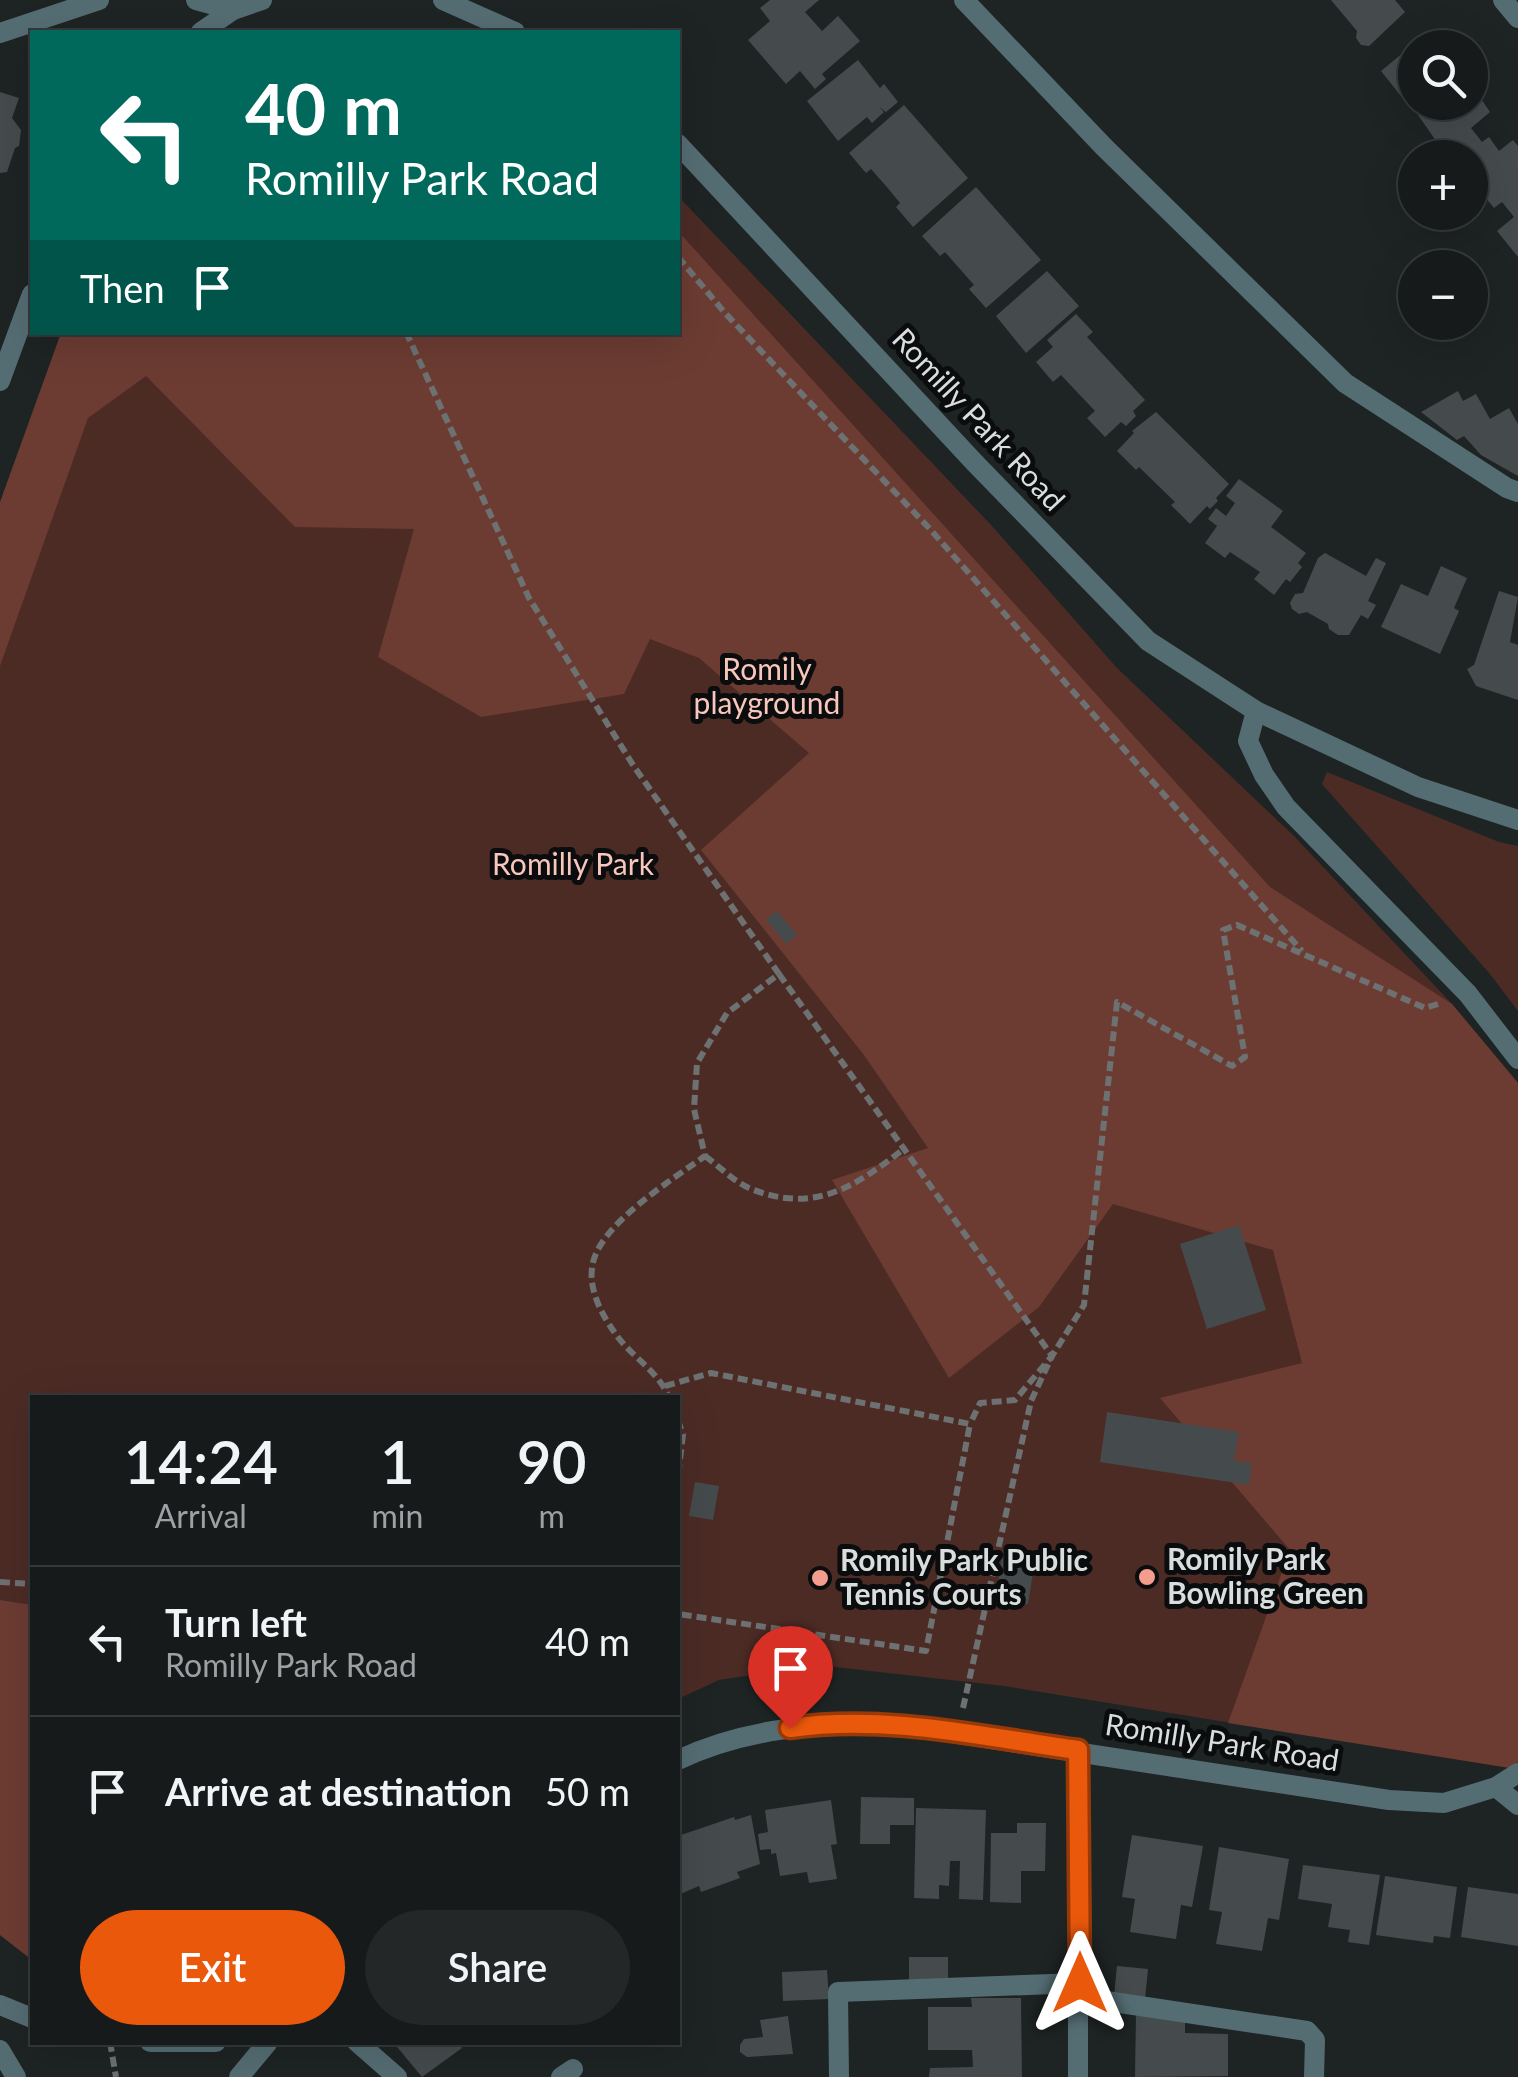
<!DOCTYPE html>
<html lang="en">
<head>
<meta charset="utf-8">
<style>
  body { margin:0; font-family:Lato,sans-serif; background:#232728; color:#f1f3f6; height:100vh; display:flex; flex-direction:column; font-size:38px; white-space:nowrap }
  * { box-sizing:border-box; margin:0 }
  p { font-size:32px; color:#9ea1a3 }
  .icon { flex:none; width:55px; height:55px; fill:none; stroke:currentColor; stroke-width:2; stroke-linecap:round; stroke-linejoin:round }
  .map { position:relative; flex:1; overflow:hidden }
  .panel { position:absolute; left:30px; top:1395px; width:650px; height:650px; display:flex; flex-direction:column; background:#161a1b; border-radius:0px; box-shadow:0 10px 40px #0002,0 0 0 2px #35383a }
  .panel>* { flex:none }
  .banner { position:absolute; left:30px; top:30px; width:650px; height:305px; border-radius:0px; box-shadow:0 10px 40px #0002,0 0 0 2px #35383a; background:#00695c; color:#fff; overflow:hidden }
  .controls { position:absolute; left:1398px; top:30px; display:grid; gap:20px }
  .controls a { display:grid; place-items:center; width:90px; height:90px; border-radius:50%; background:#161a1b; box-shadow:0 10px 40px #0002,0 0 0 2px #35383a; font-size:50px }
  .pin { position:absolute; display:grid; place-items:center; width:85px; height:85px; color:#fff; margin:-102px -42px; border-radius:50% 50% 50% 0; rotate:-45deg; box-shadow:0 0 10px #0007 }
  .pin .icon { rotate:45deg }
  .me { position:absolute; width:110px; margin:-55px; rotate:0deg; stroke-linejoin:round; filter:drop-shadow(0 0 8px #0008) }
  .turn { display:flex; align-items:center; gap:35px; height:210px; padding:0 50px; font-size:45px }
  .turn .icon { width:130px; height:130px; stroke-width:2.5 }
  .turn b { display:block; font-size:70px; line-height:85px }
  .then { display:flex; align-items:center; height:95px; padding:0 50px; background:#0003; gap:20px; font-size:38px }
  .eta { display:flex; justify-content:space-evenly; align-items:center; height:170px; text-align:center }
  .eta b { font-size:60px; font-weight:600; line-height:70px }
  .action { display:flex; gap:20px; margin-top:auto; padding:20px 50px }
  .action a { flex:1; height:115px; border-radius:60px; background:#ea580c; color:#fff; font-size:40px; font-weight:600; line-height:115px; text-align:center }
  .action a+a { background:#232728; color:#f1f3f6 }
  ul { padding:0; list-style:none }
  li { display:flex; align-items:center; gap:30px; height:150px; padding:0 50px; border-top:2px solid #35383a }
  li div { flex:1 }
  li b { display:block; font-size:38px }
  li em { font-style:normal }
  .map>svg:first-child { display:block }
  .green { fill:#4c2b25 }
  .forest { fill:#6c3c32 }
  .building { fill:#454b4d }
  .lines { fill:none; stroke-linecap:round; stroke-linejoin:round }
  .path { stroke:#6d7172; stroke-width:6; stroke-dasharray:10 5; stroke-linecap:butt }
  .service { stroke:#546d73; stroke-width:20 }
  .minor { stroke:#546d73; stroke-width:20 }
  .tertiary { stroke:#546d73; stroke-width:20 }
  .route-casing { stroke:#983908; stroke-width:25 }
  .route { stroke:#ea580c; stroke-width:18 }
  .poi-dot { fill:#f49d8c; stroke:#0a0c0d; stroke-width:4 }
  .labels { text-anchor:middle; stroke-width:10; stroke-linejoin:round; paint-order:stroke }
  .street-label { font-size:30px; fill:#d9dddd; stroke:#0a0c0d }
  .park-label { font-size:30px; fill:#f9c6bc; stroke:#0a0c0d }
  .poi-label { font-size:30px; font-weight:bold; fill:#d9dddd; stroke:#0a0c0d; text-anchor:start }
</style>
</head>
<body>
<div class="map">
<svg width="1518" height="2077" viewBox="0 0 1518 2077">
  <rect width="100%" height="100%" fill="#1e2324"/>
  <g class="green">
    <polygon points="678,196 992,526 1117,668 1295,837 1452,1004 1518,1083 1518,1762 1510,1768 1004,1686 817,1665 719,1680 678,1699 678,1398 32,1398 32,1960 0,1935 0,511 61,333 678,332"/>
    <polygon points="1327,772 1499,842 1518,846 1518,1011 1490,974 1322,784"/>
  </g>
  <g class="forest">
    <polygon points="678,231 1270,887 1452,1004 1518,1083 1518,1762 1510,1768 1228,1723 1290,1550 1160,1398 1302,1363 1273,1250 1113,1204 1039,1307 949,1378 832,1180 928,1148 864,1055 701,850 809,753 699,658 650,639 624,694 481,717 378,657 414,529 295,527 146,376 88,418 0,666 0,502 61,333 678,332"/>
    <polygon points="0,1600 32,1605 32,1960 0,1935"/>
  </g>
  <g class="building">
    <polygon points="770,0 819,0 805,12 822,31 838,16 860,41 822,74 826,79 815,89 800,71 786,84 748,40 770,21 760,8"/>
    <polygon points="1331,0 1395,0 1405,12 1369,46 1361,45 1356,38 1357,31"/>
    <polygon points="1416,42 1420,48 1415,48 1415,94 1405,101 1381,71"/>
    <polygon points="858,60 880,88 884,84 898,102 886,112 879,107 884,112 872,123 867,117 838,141 807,101"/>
    <polygon points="1473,87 1490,112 1471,128 1482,142 1489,137 1499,151 1513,140 1518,146 1518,257 1497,231 1514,217 1502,202 1494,208 1470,179 1470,158 1441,158 1437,152 1441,148 1418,115 1426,109 1420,102 1470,102"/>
    <polygon points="0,92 19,98 12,118 21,130 19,146 15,148 7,172 0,173"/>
    <polygon points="904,105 968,178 913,227 896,207 900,203 886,186 871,169 866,173 849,153"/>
    <polygon points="976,187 1041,260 986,308 969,289 974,285 945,252 940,256 922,236"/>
    <polygon points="1047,271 1079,306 1026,353 996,316"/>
    <polygon points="1076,314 1093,332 1087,337 1145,400 1133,411 1136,416 1126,426 1121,422 1105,437 1087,418 1095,411 1061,375 1053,382 1036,362 1053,347 1047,340"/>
    <polygon points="1458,391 1463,401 1476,394 1490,419 1509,408 1518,424 1518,476 1481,455 1464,436 1457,440 1421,412"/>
    <polygon points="1156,412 1229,484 1216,498 1218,501 1210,509 1207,506 1190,524 1171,505 1175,502 1139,467 1136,470 1117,451 1134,433 1132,431"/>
    <polygon points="1239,479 1283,511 1271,527 1306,553 1298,563 1302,567 1290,582 1286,579 1274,595 1254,579 1260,572 1230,552 1225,558 1205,543 1217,526 1208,519 1216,508 1226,516 1235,503 1226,496"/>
    <polygon points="1325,553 1366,576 1376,558 1386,563 1368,601 1376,605 1368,619 1361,615 1349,635 1338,635 1329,629 1328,624 1307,612 1299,614 1292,609 1290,603 1295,594 1303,593 1318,558"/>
    <polygon points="1441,566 1467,578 1454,608 1459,611 1440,654 1381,627 1401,584 1428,596"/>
    <polygon points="1499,591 1518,597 1510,642 1518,645 1518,700 1476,686 1467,669 1474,665"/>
    <polygon points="777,911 797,935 786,944 766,919"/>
    <polygon points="1239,1225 1266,1310 1207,1329 1180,1244"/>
    <polygon points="1107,1412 1239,1432 1234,1461 1252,1463 1249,1485 1100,1462"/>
    <polygon points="695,1482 719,1486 713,1520 689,1516"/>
    <polygon points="1003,1549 1036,1554 1028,1604 996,1599"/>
    <polygon points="861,1797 914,1798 914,1825 890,1825 890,1844 860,1844"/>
    <polygon points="831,1800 837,1844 831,1845 837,1879 809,1883 807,1872 780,1876 776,1853 771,1854 771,1849 760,1850 758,1834 768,1832 765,1810"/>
    <polygon points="916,1808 986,1810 983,1900 959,1899 960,1861 950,1861 949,1886 939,1885 939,1899 914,1898"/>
    <polygon points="751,1815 760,1864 737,1872 740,1878 701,1892 699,1886 678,1895 678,1836 734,1817 735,1820"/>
    <polygon points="1017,1823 1046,1823 1045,1871 1021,1871 1021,1903 990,1902 991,1833 1017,1833"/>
    <polygon points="1132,1835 1203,1846 1192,1907 1181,1905 1176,1939 1130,1932 1135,1899 1122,1897"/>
    <polygon points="1219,1847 1289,1859 1279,1920 1268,1918 1262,1951 1216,1944 1222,1912 1209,1910"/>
    <polygon points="1303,1865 1380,1875 1369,1945 1348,1942 1350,1930 1328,1927 1332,1904 1298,1899"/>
    <polygon points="1385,1876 1457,1887 1450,1938 1434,1936 1433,1943 1376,1935"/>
    <polygon points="1468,1887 1518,1894 1518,1946 1461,1937"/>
    <polygon points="909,1957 948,1957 948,1979 909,1981"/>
    <polygon points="1117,1966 1148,1969 1145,1999 1114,1996"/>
    <polygon points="827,1970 829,1999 783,2001 782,1972"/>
    <polygon points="971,1998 1021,1998 1022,2077 929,2077 930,2068 973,2067 972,2050 928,2050 928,2007 972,2007"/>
    <polygon points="1136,2014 1185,2022 1185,2033 1228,2034 1228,2076 1135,2077"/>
    <polygon points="788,2016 793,2054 747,2057 740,2052 740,2045 744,2039 763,2037 760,2020"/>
    <polygon points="393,2042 458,2042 462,2048 422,2077"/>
  </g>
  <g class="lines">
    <g class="path">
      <polyline points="678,257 725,313 929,528 1302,951"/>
      <path d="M406,332L529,598L633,765L779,974L727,1013L697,1063L694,1109L705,1156C672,1180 596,1226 592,1268C589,1291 602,1315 615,1333C630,1356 659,1371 669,1398"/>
      <polyline points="779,974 1052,1356 1084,1305 1117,1002 1232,1066 1245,1057 1223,930 1237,925 1425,1008 1438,1004"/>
      <path d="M705,1156C719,1166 733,1181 749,1188C813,1215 855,1187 905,1148"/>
      <polyline points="665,1386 711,1373 970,1424 926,1651 678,1614"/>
      <polyline points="678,1420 683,1435 678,1476"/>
      <polyline points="0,1582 32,1584"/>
      <polyline points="963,1708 1031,1401 1052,1356 1015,1400 980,1403 970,1424"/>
      <polyline points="110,2042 116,2077"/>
    </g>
    <g class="service">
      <polyline points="196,0 233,10"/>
      <polyline points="964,0 1104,147 1345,383 1507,488 1518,492"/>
      <polyline points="0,33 99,0"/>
      <polyline points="1080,1997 1307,2031 1315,2040 1314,2077"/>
      <polyline points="357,2042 397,2077"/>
      <polyline points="561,2077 573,2069"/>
      <polyline points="839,2077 838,1992 1080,1983"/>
    </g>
    <g class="minor">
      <polyline points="1503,0 1518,18"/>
      <path d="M678,1760C743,1729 815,1723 887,1723L1389,1800L1444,1803L1496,1787L1518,1773"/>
      <polyline points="1496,1787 1518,1805"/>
      <polyline points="0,2005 32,2018"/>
      <polyline points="150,2042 216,2042"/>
      <polyline points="239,2077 268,2042"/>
      <polyline points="1078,2077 1078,1750"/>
    </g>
    <g class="tertiary">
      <polyline points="443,0 515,32"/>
      <polyline points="201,32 233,10 262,0"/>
      <polyline points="678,144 974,462 1148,641 1256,711 1418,787 1518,820"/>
      <polyline points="0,381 32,294"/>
      <polyline points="1256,711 1248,741 1264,775 1286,807 1468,994 1518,1059"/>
      <polyline points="0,2050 16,2077"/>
    </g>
  </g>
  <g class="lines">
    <g class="route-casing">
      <path id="route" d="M790,1728C886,1714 983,1737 1078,1750L1080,1983"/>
    </g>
    <use href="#route" class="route"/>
  </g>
  <g class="poi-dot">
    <circle cx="1147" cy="1577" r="10"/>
    <circle cx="820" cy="1578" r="10"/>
  </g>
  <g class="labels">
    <g class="street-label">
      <text transform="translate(978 420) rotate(47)" y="10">Romilly Park Road</text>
      <text transform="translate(1222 1743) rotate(9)" y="10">Romilly Park Road</text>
    </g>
    <g class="park-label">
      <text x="767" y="680">Romily<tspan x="767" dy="34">playground</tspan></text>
      <text x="573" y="875">Romilly Park</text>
    </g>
    <g class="poi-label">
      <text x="1167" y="1570">Romily Park<tspan x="1167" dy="34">Bowling Green</tspan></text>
      <text x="840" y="1571">Romily Park Public<tspan x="840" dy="34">Tennis Courts</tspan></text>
    </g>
  </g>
</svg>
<div class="controls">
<a><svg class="icon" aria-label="search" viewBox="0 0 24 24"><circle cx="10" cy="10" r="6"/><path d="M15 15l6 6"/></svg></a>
<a>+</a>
<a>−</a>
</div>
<div class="pin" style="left:790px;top:1728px;background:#d93025"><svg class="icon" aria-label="arrive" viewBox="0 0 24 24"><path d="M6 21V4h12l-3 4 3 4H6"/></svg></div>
<svg class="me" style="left:1080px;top:1983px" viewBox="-20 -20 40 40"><path d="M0-17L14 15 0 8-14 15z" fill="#ea580c" stroke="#fff" stroke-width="4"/></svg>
<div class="banner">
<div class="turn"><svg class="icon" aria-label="left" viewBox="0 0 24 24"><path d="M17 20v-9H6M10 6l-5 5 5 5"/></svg><div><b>40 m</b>Romilly Park Road</div></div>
<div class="then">Then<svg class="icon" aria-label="arrive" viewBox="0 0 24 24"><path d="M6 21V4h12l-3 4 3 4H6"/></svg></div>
</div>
<section class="panel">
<div class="eta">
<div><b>14:24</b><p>Arrival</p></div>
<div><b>1</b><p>min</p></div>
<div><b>90</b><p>m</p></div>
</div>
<ul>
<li><svg class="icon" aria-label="left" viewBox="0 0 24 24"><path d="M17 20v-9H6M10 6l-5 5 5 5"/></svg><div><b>Turn left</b><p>Romilly Park Road</p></div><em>40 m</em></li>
<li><svg class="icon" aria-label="arrive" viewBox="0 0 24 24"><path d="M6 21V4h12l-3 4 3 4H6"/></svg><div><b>Arrive at destination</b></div><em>50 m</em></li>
</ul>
<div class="action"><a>Exit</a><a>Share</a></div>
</section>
</div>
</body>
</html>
